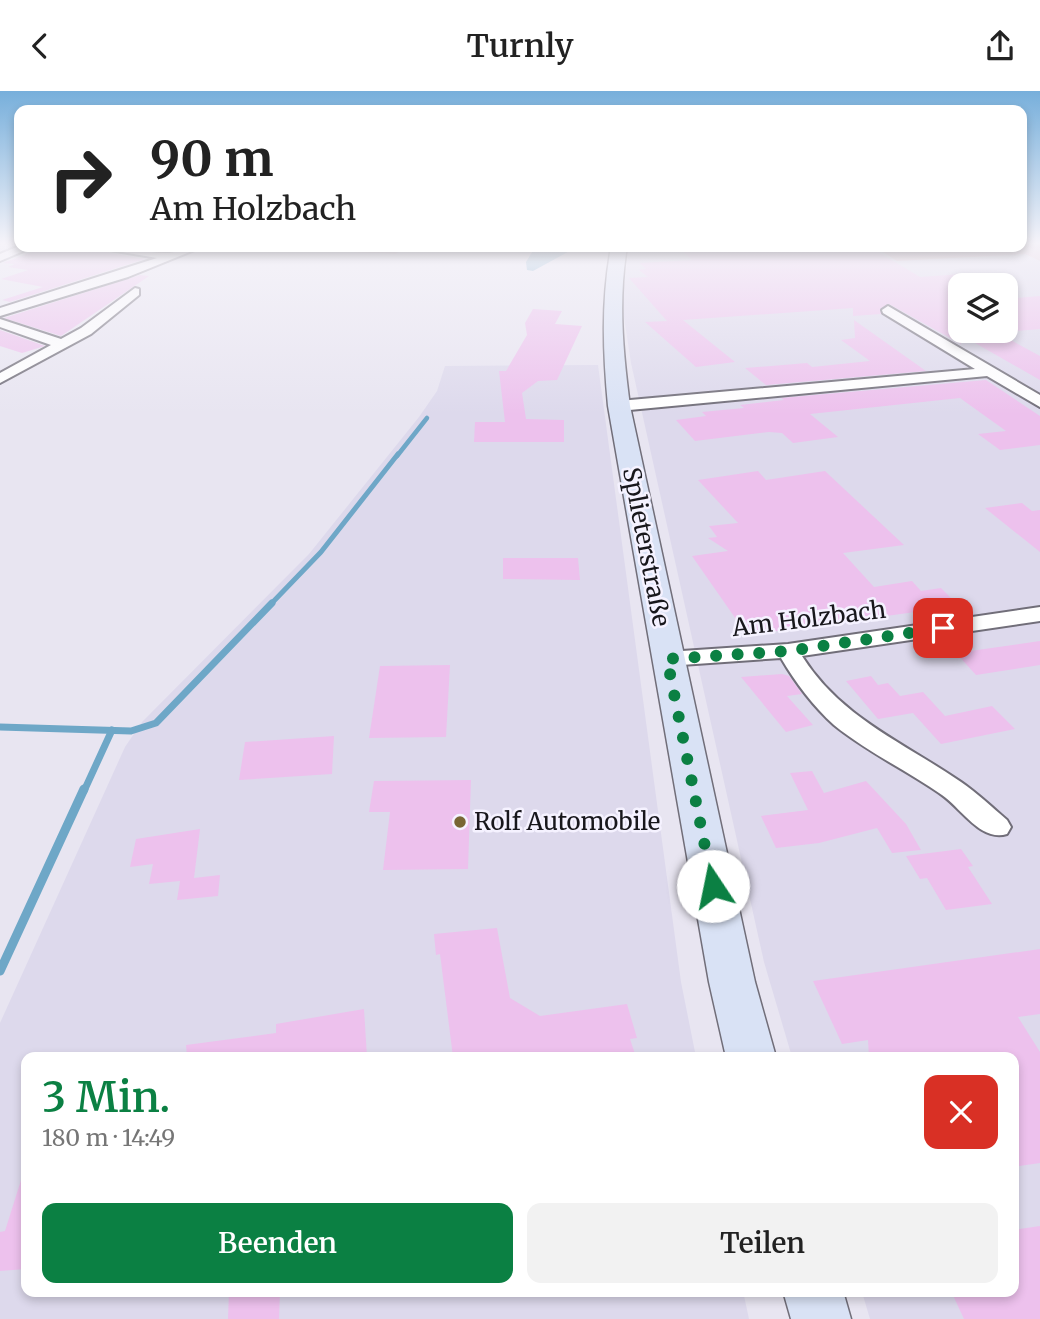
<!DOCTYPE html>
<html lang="de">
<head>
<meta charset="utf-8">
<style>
  body { margin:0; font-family:Merriweather,serif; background:#f2f2f2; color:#222; height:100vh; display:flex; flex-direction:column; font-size:26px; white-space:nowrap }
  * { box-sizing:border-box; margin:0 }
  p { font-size:23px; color:#767676 }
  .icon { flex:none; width:38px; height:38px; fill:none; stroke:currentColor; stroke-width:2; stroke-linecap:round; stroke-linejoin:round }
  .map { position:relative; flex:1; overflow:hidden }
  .details { position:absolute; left:21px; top:961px; width:998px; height:245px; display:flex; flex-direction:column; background:#fff; border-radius:14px; box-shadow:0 4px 10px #0003 }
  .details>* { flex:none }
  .top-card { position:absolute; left:14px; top:14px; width:1013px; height:147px; border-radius:14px; box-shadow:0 4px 10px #0003; background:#fff; color:#222; overflow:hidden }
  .buttons { position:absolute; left:948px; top:182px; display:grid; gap:14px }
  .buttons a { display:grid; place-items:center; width:70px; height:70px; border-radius:14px; background:#fff; box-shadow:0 4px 10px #0003; font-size:35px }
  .pin { position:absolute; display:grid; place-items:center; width:60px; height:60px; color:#fff; margin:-30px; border-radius:14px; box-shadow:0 4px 10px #0006 }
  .me { position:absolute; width:77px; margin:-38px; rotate:349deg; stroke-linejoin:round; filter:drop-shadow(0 0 5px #0008) }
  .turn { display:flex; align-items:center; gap:24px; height:147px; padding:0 21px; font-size:32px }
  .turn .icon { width:91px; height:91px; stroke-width:2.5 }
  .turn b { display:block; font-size:49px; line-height:60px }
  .round { display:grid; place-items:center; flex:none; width:74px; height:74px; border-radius:14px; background:#f2f2f2 }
  .overview { display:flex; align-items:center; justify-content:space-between; height:119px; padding:0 21px }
  h1 { font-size:42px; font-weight:600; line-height:52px; color:#0b8043 }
  .primary-button { display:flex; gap:14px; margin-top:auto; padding:14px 21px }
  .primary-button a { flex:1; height:80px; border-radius:14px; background:#0b8043; color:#fff; font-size:28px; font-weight:600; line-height:80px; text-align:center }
  .primary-button a+a { background:#f2f2f2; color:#222 }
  header { display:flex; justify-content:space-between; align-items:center; height:91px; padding:0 21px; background:#fff; font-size:32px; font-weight:600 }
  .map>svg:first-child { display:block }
  .built { fill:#ddd9ec; fill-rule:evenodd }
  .green { fill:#e1b6c4 }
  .water { fill:#6ea7c7 }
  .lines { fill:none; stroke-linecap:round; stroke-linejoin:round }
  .stream-far3 { stroke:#6ea7c7; stroke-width:4.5 }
  .stream-far2 { stroke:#6ea7c7; stroke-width:5 }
  .stream-far1 { stroke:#6ea7c7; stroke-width:7 }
  .stream { stroke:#6ea7c7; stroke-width:9 }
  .building { fill:#edc1ed }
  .street-casing { stroke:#716e79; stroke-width:4 }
  .secondary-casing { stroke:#716e79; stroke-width:3 }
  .street { fill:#fff; fill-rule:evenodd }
  .secondary { fill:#d9e2f5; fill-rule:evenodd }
  .route { stroke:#0b8043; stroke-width:12; stroke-dasharray:0 21.6 }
  .poi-dot { fill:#786634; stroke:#f5f2ff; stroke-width:2.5 }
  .labels { text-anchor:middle; stroke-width:5; stroke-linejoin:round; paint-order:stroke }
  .street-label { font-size:24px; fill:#18171c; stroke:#f5f2ff }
  .poi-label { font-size:24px; fill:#18171c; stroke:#f5f2ff; text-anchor:start }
</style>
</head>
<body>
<header><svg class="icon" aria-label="back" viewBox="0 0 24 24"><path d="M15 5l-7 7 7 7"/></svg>Turnly<svg class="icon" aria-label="share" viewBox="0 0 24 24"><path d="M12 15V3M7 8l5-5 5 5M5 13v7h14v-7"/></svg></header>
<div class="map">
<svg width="1040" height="1228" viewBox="0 0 1040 1228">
  <rect width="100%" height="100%" fill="#e8e5f1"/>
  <g class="built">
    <path d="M629,156H921L924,159L882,161L897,170L1025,163L1040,170V1228H870L862,1201L1013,1200V966H792L764,871L631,272L622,213ZM961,194H1006V240H961Z"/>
    <polygon points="598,274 681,891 696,966 26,966 26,1200 743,1200 749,1228 0,1228 0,932 125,656 142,631 309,463 419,326 437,300 445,275"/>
  </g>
  <g class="green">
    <polygon points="1022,151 1040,151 1040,170 1025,163 897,170 881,160 923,159 921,156 974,158 974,156 1022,156"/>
    <polygon points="239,156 405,156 396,163"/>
  </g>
  <polygon class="water" points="527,156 577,156 533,180 527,179 526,171 534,158"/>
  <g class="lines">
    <polyline class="stream-far3" points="397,365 427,327"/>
    <polyline class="stream-far2" points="270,514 321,461 398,363"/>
    <g class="stream-far1">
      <polyline points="0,636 131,640 156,632 272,512"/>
      <polyline points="84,700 112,639"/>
    </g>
    <polyline class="stream" points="0,880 84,698"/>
  </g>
  <g class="building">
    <polygon points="45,156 102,156 110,162 145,168 10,211 2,209 43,196 1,188 28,179 8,176 15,173 3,172"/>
    <polygon points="678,156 870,156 920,186 961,183 961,240 994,240 1040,265 1040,289 961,244 961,253 889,213 881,217 881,223 853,225 853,217 683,229 735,271 696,276 645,231 667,230 629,187 648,186 639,179 646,178 640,172 692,169"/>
    <polygon points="140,184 149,185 61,245 4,227"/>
    <polygon points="1040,205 1040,238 1006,241 1006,208"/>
    <polygon points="533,218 562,220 555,233 582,235 557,289 538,290 522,302 526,328 564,329 564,351 474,351 475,331 505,331 499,280 506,280 527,244 525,232"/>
    <polygon points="854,229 926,280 766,294 745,277 807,272 812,276 870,270 841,249 855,247"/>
    <polygon points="0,239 45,255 22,262 0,255"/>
    <polygon points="986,289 1040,325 1040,354 1000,359 978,343 1006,340 960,307 810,323 838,346 793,352 782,342 769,341 695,350 676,329 706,325 702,321 744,317 740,314 784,309 781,307"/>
    <polygon points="758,380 766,389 825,380 904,454 843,462 874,496 912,490 921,500 941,497 959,515 747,544 692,465 728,460 708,447 717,446 709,435 738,432 698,389"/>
    <polygon points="1022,412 1032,420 1040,419 1040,461 985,417"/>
    <polygon points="503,467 578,467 580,489 503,488"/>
    <polygon points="1040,550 1040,574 976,584 956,562"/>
    <polygon points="450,574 446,646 369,647 380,575"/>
    <polygon points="782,583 789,585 802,603 787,605 813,634 786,641 741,586"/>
    <polygon points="871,585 878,594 888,592 900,605 923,601 945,625 992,615 1015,638 941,653 913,622 878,628 846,590"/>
    <polygon points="334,645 332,683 239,689 245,651"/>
    <polygon points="812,680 824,702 866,690 906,733 921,759 892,762 877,737 819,752 776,757 761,725 808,719 790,682"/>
    <polygon points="471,689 468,778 383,779 390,721 369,721 374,690"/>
    <polygon points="200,738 194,787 220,784 218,805 177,809 180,790 149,793 153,773 130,776 136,748"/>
    <polygon points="961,758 973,775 968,776 992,813 946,819 927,787 920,788 906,765"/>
    <polygon points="497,837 510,907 540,925 627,913 637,947 630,948 636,966 453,966 440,863 436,864 434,843"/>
    <polygon points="1040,858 1040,923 1018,926 1040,961 1040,1072 1013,1076 1013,966 869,966 868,949 842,953 813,890"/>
    <polygon points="364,918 367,966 187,966 186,954 276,942 276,933"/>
    <polygon points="22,1086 26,1087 26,1178 0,1180 0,1141 5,1140"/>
    <polygon points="1040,1135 1040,1228 964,1228 951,1200 1013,1200 1013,1139"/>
    <polygon points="229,1200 280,1200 279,1228 228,1228"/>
  </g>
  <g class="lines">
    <g class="street-casing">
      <g id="street">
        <polygon points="19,155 33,156 0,170 0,163"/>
        <path d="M104,156C126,155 147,162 168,162C179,161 189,155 202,156L128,186L0,225V217L157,167L110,159Z"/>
        <polygon points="135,197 139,198 139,204 91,243 0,292 0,282 51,254 0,236 0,228 61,248 81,237"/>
        <polygon points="888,215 1040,304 1040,316 987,285 619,320 611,315 619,310 975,278 883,222 882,219"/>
        <path d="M1040,516V530L802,565C841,627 903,651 961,691C977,702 992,716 1007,729L1011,736L1007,743C981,751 962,718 942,704C908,680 867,661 834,634C814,616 795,591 781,567L667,575L659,573L655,568L659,563L667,561L788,553Z"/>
      </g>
    </g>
    <g class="secondary-casing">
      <g id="secondary">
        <path d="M611,156H627C618,210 623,261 630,315L755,891L776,966H726L709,891L608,315C603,261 601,210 611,156Z"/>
        <polygon points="783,1200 843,1200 851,1228 791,1228"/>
      </g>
    </g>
    <use href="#street" class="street"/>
    <use href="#secondary" class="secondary"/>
  </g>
  <linearGradient id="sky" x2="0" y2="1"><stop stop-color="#77afdb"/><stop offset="0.47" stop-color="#f5f3f9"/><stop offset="1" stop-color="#f5f3f9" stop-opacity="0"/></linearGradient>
  <rect width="1040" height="323" fill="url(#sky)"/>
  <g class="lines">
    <polyline class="route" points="713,795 667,568 788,560 943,537"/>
  </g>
  <circle class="poi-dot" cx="460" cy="731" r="7"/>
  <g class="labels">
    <g class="street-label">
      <text transform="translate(646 456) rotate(79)" y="8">Splieterstraße</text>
      <text transform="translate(809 528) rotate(-7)" y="8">Am Holzbach</text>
    </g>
    <g class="poi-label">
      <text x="474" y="739">Rolf Automobile</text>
    </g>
  </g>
</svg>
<div class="buttons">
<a><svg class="icon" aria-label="layers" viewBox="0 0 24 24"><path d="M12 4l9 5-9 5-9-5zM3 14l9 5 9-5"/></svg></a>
</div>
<div class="pin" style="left:943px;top:537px;background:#d93025"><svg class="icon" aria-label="arrive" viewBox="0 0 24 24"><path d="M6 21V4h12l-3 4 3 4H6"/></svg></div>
<svg class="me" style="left:713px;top:795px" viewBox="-20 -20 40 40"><circle r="19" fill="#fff"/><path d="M0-13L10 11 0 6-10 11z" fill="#0b8043"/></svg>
<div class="top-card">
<div class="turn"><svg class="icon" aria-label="right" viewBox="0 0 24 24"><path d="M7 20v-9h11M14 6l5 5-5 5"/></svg><div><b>90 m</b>Am Holzbach</div></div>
</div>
<section class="details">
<div class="overview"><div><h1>3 Min.</h1><p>180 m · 14:49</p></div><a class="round" style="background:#d93025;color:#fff"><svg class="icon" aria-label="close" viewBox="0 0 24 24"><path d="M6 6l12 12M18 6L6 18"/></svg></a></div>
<div class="primary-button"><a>Beenden</a><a>Teilen</a></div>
</section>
</div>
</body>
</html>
